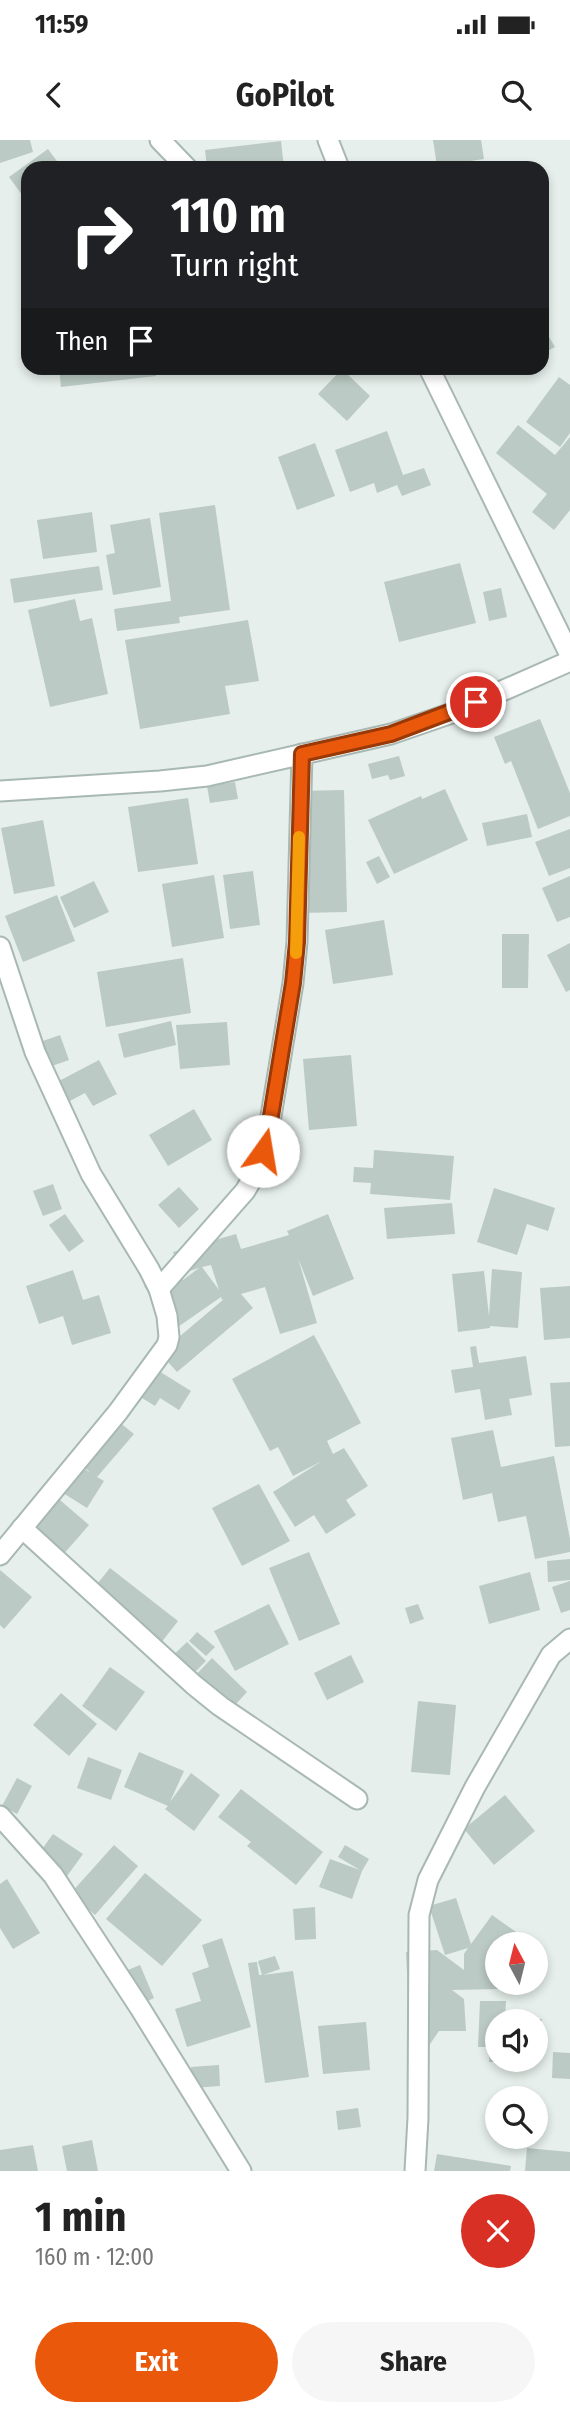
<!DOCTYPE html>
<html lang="en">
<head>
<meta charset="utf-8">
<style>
  body { margin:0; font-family:"Fira Sans Condensed",sans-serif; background:#f6f6f6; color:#222; height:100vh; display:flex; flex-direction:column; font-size:26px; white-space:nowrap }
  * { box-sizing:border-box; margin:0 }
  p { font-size:23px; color:#767676 }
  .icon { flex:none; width:38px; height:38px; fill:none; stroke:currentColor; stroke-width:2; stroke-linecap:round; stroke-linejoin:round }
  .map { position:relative; height:2031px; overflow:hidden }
  .drawer { display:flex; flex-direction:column; background:#fff; flex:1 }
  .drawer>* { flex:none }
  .hud { position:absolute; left:21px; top:21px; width:528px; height:214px; border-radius:21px; box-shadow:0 4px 10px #0003; background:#202124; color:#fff; overflow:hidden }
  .needle { width:46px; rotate:353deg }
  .controls { position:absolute; left:485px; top:1792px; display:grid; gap:14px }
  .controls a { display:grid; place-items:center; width:63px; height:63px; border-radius:50%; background:#fff; box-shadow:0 4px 10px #0003; font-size:35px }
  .pin { position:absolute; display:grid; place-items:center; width:60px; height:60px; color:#fff; margin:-30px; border:4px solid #fff; border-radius:50%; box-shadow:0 2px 7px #0007 }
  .me { position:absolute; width:77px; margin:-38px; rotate:13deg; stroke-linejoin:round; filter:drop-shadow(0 0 5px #0008) }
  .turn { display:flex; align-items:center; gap:24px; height:147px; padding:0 35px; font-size:32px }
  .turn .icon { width:91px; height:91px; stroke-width:2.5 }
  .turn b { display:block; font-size:49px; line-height:60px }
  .then { display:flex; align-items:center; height:66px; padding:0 35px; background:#0003; gap:14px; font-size:26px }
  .round { display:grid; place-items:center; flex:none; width:74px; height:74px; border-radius:37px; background:#f6f6f6 }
  .summary { display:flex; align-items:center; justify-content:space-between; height:119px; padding:0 35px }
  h1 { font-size:42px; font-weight:700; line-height:52px }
  .action { display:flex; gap:14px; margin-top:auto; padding:14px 35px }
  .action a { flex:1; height:80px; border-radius:42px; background:#ea580c; color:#fff; font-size:28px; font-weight:700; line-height:80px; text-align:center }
  .action a+a { background:#f6f6f6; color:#222 }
  .status { display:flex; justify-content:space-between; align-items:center; height:49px; padding:0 35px; background:#fff; direction:ltr }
  .status svg { height:19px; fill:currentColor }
  header { display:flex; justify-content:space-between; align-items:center; height:91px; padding:0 35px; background:#fff; font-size:32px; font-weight:700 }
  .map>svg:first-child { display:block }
  .building { fill:#bbcac4; fill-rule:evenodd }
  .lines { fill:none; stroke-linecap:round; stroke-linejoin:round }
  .minor-casing { stroke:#a8b8b2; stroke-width:23 }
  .minor { stroke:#fff; stroke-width:19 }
  .route-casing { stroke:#983908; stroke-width:18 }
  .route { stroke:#ea580c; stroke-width:12 }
  .slow { stroke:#f59e0b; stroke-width:12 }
</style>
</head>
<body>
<div class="status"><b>11:59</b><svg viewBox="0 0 49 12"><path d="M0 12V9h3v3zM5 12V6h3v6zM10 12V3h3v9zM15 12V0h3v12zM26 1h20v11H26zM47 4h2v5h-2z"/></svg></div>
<header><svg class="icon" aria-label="back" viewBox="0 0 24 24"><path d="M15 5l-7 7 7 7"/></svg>GoPilot<svg class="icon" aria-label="search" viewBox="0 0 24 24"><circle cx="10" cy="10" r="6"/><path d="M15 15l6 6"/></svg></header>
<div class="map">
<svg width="570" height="2031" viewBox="0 0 570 2031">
  <rect width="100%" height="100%" fill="#e6efeb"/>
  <g class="building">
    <polygon points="0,0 30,0 33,12 0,23"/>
    <polygon points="433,0 481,0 484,19 437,26"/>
    <polygon points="281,1 284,28 207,28 205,10"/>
    <polygon points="48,9 62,28 28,28 28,63 9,37"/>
    <polygon points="529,21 529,28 490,28 489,24"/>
    <polygon points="542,185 555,207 542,214"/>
    <polygon points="59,228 155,228 156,236 61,247"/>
    <polygon points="342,229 370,256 347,281 318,254"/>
    <polygon points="559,237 570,245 570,293 560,307 526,282"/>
    <polygon points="518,285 555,315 570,297 570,370 554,390 532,372 547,354 496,313"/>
    <polygon points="387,291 403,335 424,328 431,345 402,356 397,345 377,353 374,343 350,352 335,310"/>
    <polygon points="315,303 335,356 297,370 278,317"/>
    <polygon points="215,365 230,470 179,477 180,483 117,491 114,469 171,461 159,373"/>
    <polygon points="92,372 97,412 43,419 37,380"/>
    <polygon points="150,378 161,447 113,455 106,415 115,413 110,385"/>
    <polygon points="460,423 476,483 399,502 384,442"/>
    <polygon points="99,426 103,450 14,463 10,439"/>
    <polygon points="501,448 507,477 489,481 483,452"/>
    <polygon points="75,459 80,481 92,478 108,554 50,567 28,470"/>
    <polygon points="248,480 259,541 225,546 230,574 140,589 125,500"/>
    <polygon points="540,579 570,653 570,676 538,689 511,621 505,624 494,597"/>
    <polygon points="399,616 405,636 390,640 388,635 372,639 368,624"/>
    <polygon points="235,642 238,659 210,663 207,646"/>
    <polygon points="445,649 468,700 394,734 368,680 421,656 422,659"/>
    <polygon points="344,650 347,772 299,773 296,651"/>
    <polygon points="188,658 198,724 138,732 128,667"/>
    <polygon points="527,674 532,697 487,706 482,683"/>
    <polygon points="43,680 55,746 14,754 1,688"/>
    <polygon points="570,689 570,728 549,736 535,702"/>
    <polygon points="379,716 390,737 377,744 366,722"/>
    <polygon points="253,731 260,785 230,789 223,735"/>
    <polygon points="214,735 224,798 172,807 162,744"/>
    <polygon points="570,736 570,777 557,782 542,748"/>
    <polygon points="94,741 109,772 74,788 60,757"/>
    <polygon points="57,755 75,801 23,822 5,776"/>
    <polygon points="384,780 393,835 333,844 325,790"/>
    <polygon points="502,794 529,794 528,848 502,848"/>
    <polygon points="570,803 570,850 566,852 547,815"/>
    <polygon points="183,818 191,873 106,887 97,832"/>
    <polygon points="171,881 176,905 124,918 118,894"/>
    <polygon points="227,882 230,925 180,929 176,885"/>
    <polygon points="60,895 69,920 49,927 40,902"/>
    <polygon points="351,915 357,986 309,990 303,919"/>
    <polygon points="99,920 117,954 93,966 85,953 68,962 57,942"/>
    <polygon points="194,969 212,1000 168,1026 149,995"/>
    <polygon points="374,1010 454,1016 450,1060 370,1054 371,1043 353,1042 354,1027 373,1028"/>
    <polygon points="53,1044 62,1069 43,1076 33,1051"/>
    <polygon points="179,1047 199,1069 179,1088 158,1065"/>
    <polygon points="494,1048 555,1068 548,1091 527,1084 517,1115 477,1102"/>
    <polygon points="452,1063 455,1094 387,1099 384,1068"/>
    <polygon points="65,1074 84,1101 69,1112 49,1085"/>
    <path d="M328,1074L354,1139L313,1156L298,1118L317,1183L280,1194L265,1147L241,1154L253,1168L177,1232L160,1213L224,1159L222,1160L221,1157L175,1189L144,1146L172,1125L183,1140L199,1128L180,1134L173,1112L236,1094L241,1109L289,1095L287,1091ZM211,1125L219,1150L202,1127Z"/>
    <polygon points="492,1129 522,1132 518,1188 490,1186 490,1188 458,1192 452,1134 484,1131 489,1176"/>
    <polygon points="73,1130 83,1160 99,1155 111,1193 72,1205 63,1176 39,1184 26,1146"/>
    <polygon points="570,1146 570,1198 544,1200 540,1148"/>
    <polygon points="314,1195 361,1283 327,1301 333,1314 344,1308 368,1346 346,1360 356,1375 326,1394 314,1375 295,1387 273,1352 322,1321 293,1336 278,1307 270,1311 232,1239"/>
    <polygon points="476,1206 479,1223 526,1216 532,1255 509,1259 512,1275 485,1280 480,1249 455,1253 451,1230 473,1227 470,1207"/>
    <polygon points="146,1223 191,1251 179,1270 160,1258 155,1266 129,1250"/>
    <polygon points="570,1242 570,1306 555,1307 550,1243"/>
    <polygon points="113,1277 134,1294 97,1337 104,1341 87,1368 55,1348 73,1322 91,1333 76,1321"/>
    <polygon points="493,1290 501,1327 554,1316 570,1399 570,1412 535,1419 526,1376 498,1382 492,1353 463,1360 451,1298"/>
    <polygon points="259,1344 290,1401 242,1426 212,1368"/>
    <polygon points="53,1354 89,1385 55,1424 19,1392"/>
    <polygon points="309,1412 340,1484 299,1501 269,1428"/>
    <polygon points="570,1419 570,1440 548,1442 547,1421"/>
    <polygon points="110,1428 178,1481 157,1508 89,1454"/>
    <polygon points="0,1430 32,1457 4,1489 0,1485"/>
    <polygon points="530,1432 540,1470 489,1484 479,1446"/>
    <polygon points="570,1441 570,1470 561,1473 552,1447"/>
    <polygon points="269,1464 289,1504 235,1531 214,1491"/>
    <polygon points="418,1464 424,1479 410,1484 405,1468"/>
    <polygon points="197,1492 215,1507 206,1516 189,1501"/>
    <polygon points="187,1502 206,1521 184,1543 165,1523"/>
    <polygon points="351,1515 364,1542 327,1560 314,1533"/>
    <polygon points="212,1518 247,1552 225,1576 189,1542"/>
    <polygon points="110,1527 145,1552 116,1591 82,1566"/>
    <polygon points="61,1553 97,1584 69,1616 33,1585"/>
    <polygon points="418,1561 456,1565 450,1635 411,1632"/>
    <polygon points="139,1612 184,1631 170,1662 191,1633 220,1655 194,1691 165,1669 168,1666 124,1647"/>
    <polygon points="88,1617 122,1630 111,1660 77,1648"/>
    <polygon points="17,1638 32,1646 17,1674 2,1666"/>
    <polygon points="241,1649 323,1712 296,1745 247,1706 251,1702 218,1677"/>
    <polygon points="505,1655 535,1691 494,1725 464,1689"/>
    <polygon points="53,1694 83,1714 62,1743 32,1723"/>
    <polygon points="114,1705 138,1726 95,1775 71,1753"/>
    <polygon points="345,1705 369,1719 362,1731 352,1759 319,1747 330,1719 360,1730 338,1717"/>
    <polygon points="145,1733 202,1780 162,1826 106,1779"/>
    <polygon points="7,1739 40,1793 13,1809 0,1788 0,1744"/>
    <polygon points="456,1758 471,1804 492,1775 533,1804 497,1804 497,1843 504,1843 500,1849 452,1850 464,1859 466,1891 439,1891 426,1910 414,1854 408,1854 406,1812 437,1810 464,1830 464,1814 468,1808 445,1815 429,1766"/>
    <polygon points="315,1767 316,1799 295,1800 293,1769"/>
    <polygon points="222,1798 251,1887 187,1907 175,1869 201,1861 192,1833 209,1827 202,1805"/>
    <polygon points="275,1816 280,1829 263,1835 293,1831 309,1937 265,1943 248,1823 257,1822 259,1835 262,1835 258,1821"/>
    <polygon points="140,1825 154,1858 133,1868 118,1834"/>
    <polygon points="480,1861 506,1861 505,1878 542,1879 542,1881 497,1881 497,1922 489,1922 490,1907 478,1907"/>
    <polygon points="366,1882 370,1930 323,1934 318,1886"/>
    <polygon points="553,1912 570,1913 570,1939 552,1938"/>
    <polygon points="499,1920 536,1920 536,1923 499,1922"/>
    <polygon points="219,1925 220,1946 192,1948 191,1927"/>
    <polygon points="358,1968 361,1987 338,1990 336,1971"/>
    <polygon points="92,2000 98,2031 67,2031 62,2006"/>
    <polygon points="33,2005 38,2031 0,2031 0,2010"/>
    <polygon points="527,2008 570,2012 570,2031 525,2031"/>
    <polygon points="437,2014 511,2026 510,2031 434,2031"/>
  </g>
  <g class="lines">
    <g class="minor-casing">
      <g id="minor">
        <polyline points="160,0 187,28"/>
        <polyline points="328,0 339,28"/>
        <polyline points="429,228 570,515"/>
        <polyline points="0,651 160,641 207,636 391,594 452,573 570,521"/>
        <polyline points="0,807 35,912 91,1034 149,1129 159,1149 167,1176 169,1197 167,1205 118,1272 0,1415"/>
        <polyline points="159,1149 245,1051 258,1029 268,994 293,843 297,802 302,614"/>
        <polyline points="22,1388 194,1545 220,1566 357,1659"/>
        <polyline points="0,1676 53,1735 140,1868 241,2031"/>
        <polyline points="415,2031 418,1978 419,1775 428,1740 475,1647 551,1515 570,1499"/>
      </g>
    </g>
    <use href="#minor" class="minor"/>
  </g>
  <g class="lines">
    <g class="route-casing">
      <polyline id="route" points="263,1011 268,994 293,843 297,802 302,614 391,594 476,562"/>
    </g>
    <use href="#route" class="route"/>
    <polyline class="slow" points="296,813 299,697"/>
  </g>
</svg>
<div class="controls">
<a><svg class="needle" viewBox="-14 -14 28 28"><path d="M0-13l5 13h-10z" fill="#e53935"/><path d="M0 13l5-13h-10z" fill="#767676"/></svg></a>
<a><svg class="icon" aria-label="sound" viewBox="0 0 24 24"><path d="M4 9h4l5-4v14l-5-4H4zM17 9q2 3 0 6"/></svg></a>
<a><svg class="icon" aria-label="search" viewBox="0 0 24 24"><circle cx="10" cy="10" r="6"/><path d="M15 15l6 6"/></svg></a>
</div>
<div class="pin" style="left:476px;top:562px;background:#d93025"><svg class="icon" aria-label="arrive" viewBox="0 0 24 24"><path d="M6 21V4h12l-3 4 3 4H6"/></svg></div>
<svg class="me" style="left:263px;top:1011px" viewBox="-20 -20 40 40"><circle r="19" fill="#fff"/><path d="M0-13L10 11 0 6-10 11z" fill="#ea580c"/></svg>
<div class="hud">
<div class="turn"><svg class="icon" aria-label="right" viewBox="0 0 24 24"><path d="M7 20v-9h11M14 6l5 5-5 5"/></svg><div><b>110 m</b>Turn right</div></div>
<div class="then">Then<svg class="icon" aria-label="arrive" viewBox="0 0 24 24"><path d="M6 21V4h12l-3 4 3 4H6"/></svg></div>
</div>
</div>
<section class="drawer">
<div class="summary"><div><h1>1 min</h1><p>160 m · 12:00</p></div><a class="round" style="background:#d93025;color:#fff"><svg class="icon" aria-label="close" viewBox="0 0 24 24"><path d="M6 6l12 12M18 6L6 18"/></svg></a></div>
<div class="action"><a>Exit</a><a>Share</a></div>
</section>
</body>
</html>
